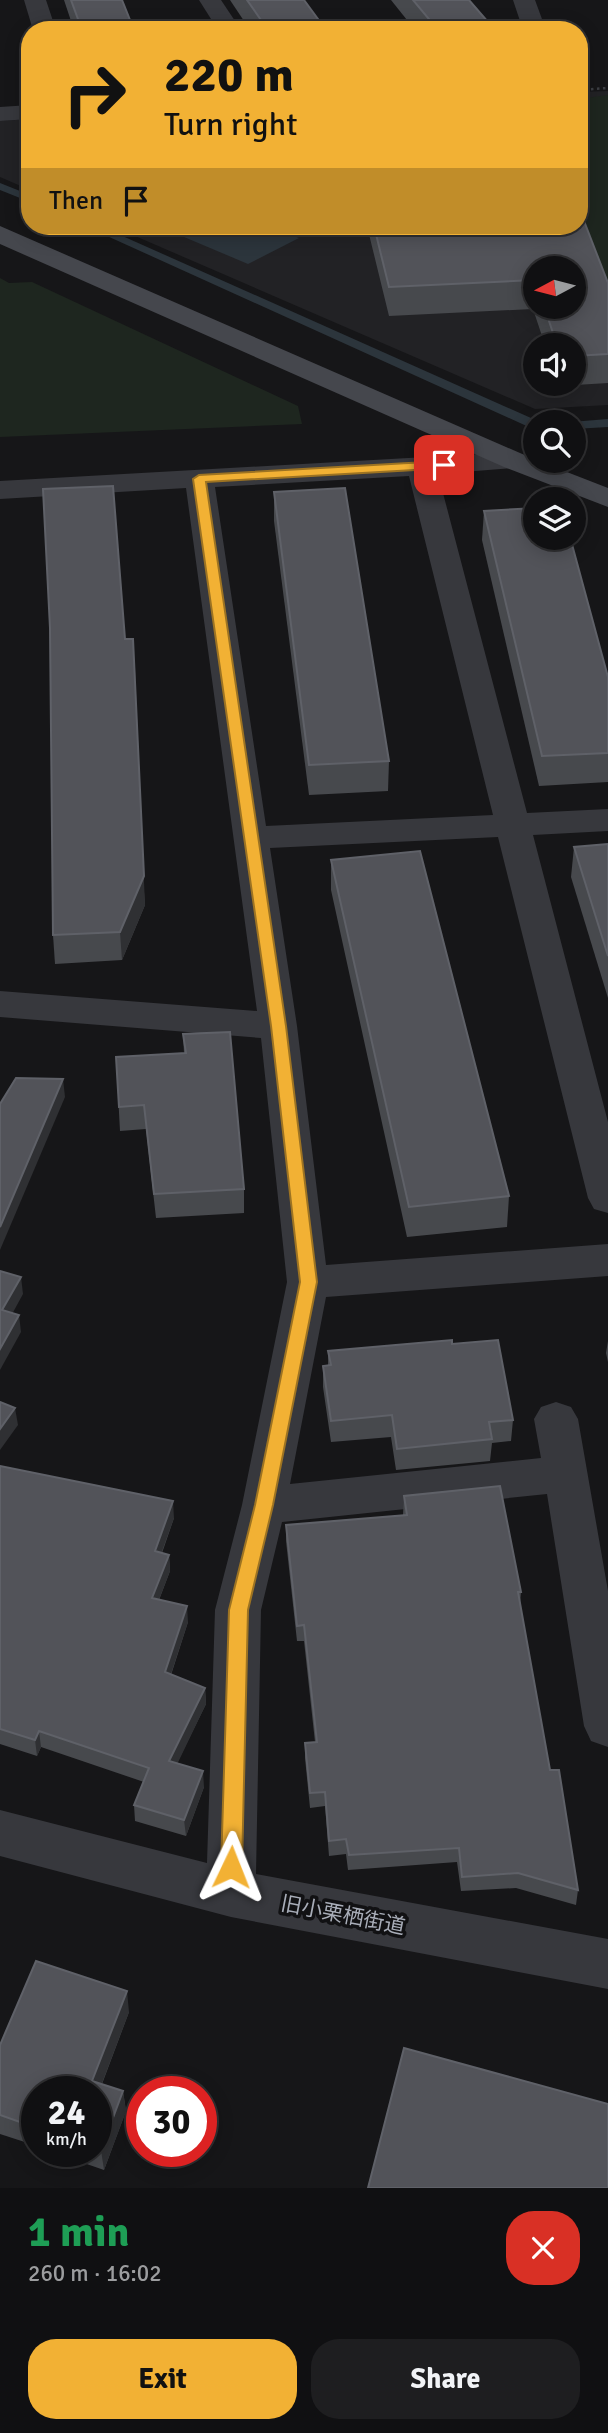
<!DOCTYPE html>
<html lang="en">
<head>
<meta charset="utf-8">
<style>
  body { margin:0; font-family:Signika,"Noto Sans JP",sans-serif; background:#1e1e20; color:#f1f3f6; height:100vh; display:flex; flex-direction:column; font-size:26px; white-space:nowrap }
  * { box-sizing:border-box; margin:0 }
  p { font-size:23px; color:#9c9d9f }
  .icon { flex:none; width:38px; height:38px; fill:none; stroke:currentColor; stroke-width:2; stroke-linecap:round; stroke-linejoin:round }
  .map { position:relative; height:2188px; overflow:hidden }
  .details { display:flex; flex-direction:column; background:#101012; flex:1 }
  .details>* { flex:none }
  .hud { position:absolute; left:21px; top:21px; width:567px; height:214px; border-radius:28px; box-shadow:0 4px 18px #0003,0 0 0 2px #303032; background:#f2b134; color:#111; overflow:hidden }
  .needle { width:46px; rotate:263deg }
  .fabs { position:absolute; left:523px; top:256px; display:grid; gap:14px }
  .fabs a { display:grid; place-items:center; width:63px; height:63px; border-radius:50%; background:#101012; box-shadow:0 4px 18px #0003,0 0 0 2px #303032; font-size:35px }
  .speed { position:absolute; left:21px; top:2076px; display:flex; gap:14px; font-size:35px; font-weight:700; text-align:center }
  .speed>* { display:grid; place-content:center; width:91px; height:91px; border-radius:50%; background:#101012; box-shadow:0 4px 18px #0003,0 0 0 2px #303032; line-height:1 }
  .speed small { font-size:18px; font-weight:400 }
  .speed .limit { border:10px solid #d22; background:#fff; color:#111 }
  .pin { position:absolute; display:grid; place-items:center; width:60px; height:60px; color:#fff; margin:-30px; border-radius:14px; box-shadow:0 4px 10px #0006 }
  .me { position:absolute; width:77px; margin:-38px; rotate:2deg; stroke-linejoin:round; filter:drop-shadow(0 0 5px #0008) }
  .turn { display:flex; align-items:center; gap:24px; height:147px; padding:0 28px; font-size:32px }
  .turn .icon { width:91px; height:91px; stroke-width:2.5 }
  .turn b { display:block; font-size:49px; line-height:60px }
  .then { display:flex; align-items:center; height:66px; padding:0 28px; background:#0003; gap:14px; font-size:26px }
  .round { display:grid; place-items:center; flex:none; width:74px; height:74px; border-radius:28px; background:#1e1e20 }
  .overview { display:flex; align-items:center; justify-content:space-between; height:119px; padding:0 28px }
  h1 { font-size:42px; font-weight:800; line-height:52px; color:#1e9e55 }
  .primary-button { display:flex; gap:14px; margin-top:auto; padding:14px 28px }
  .primary-button a { flex:1; height:80px; border-radius:28px; background:#f2b134; color:#111; font-size:28px; font-weight:800; line-height:80px; text-align:center }
  .primary-button a+a { background:#1e1e20; color:#f1f3f6 }
  .map>svg:first-child { display:block }
  .built { fill:#222225; fill-rule:evenodd }
  .green { fill:#1e261f }
  .water { fill:#2c353c }
  .lines { fill:none; stroke-linecap:round; stroke-linejoin:round }
  .stream { fill:#2c353c; fill-rule:evenodd }
  .path { stroke:#3d3f44; stroke-width:2.5; stroke-dasharray:2.5 3.5; stroke-linecap:butt }
  .street { fill:#37383d; fill-rule:evenodd }
  .secondary { fill:#45474d; fill-rule:evenodd }
  .wall { fill:#47494d; fill-rule:evenodd }
  .shaded-wall { fill:#2f3033 }
  .building { fill:#525359; stroke:#5f6168; stroke-width:2 }
  .route { fill:#f2b134; stroke:#9d7322; stroke-width:2 }
  .labels { text-anchor:middle; stroke-width:7; stroke-linejoin:round; paint-order:stroke }
  .near-street-label { font-size:21px; fill:#a8adb8; stroke:#111113 }
</style>
</head>
<body>
<div class="map">
<svg width="608" height="2188" viewBox="0 0 608 2188">
  <rect width="100%" height="100%" fill="#161618"/>
  <g class="built">
    <path d="M608,91V405L535,409L112,226H579V92ZM536,268H574V306H536ZM536,345H574V383H536Z"/>
    <polygon points="30,119 30,190 0,177 0,121"/>
  </g>
  <g class="green">
    <polygon points="608,95 608,295 579,215 579,99"/>
    <polygon points="0,278 9,283 32,282 298,406 302,424 0,437"/>
  </g>
  <polygon class="water" points="158,226 270,226 299,238 248,264"/>
  <g class="lines">
    <g class="stream">
      <polygon points="0,183 30,195 30,202 0,190"/>
      <polygon points="85,226 100,226 540,422 536,422 536,429 531,428"/>
      <polygon points="608,419 608,427 574,429 574,422 571,422"/>
    </g>
    <polyline class="path" points="579,90 608,88"/>
    <g class="street">
      <polygon points="24,0 46,0 56,30 33,30"/>
      <polygon points="199,0 221,0 241,30 218,30"/>
      <polygon points="513,0 535,0 546,30 523,30"/>
      <polygon points="30,105 30,119 0,121 0,107"/>
      <path d="M514,452L524,455L529,461L524,467L438,474L527,813L608,809V831L533,835L608,1122V1213L594,1209L588,1198L498,837L270,848L297,1026L326,1265L608,1244V1276L326,1297L290,1484L541,1458L534,1419L541,1407L556,1402L571,1407L578,1419L608,1591V1747L591,1741L584,1726L547,1494L282,1522L261,1610L256,1874L608,1939V1989L231,1917L0,1856V1810L207,1863L215,1610L242,1505L287,1282L261,1038L0,1017V991L257,1011L186,488L0,499V481ZM409,476L493,815L266,826L215,487Z"/>
    </g>
    <polygon class="secondary" points="0,226 536,460 608,488 608,507 504,467 0,244"/>
  </g>
  <g class="wall">
    <polygon points="64,0 122,0 134,30 74,30"/>
    <polygon points="230,0 304,0 326,30 250,30"/>
    <polygon points="391,0 469,0 495,30 415,30"/>
    <path d="M367,226H579L608,283V383L559,386L558,383H574V345H545L533,309L389,316ZM536,268L574,306H536Z"/>
    <polygon points="274,492 389,761 388,791 309,795 274,521"/>
    <polygon points="484,511 608,677 608,782 539,786 482,540"/>
    <polygon points="125,639 145,905 122,960 55,964 53,935"/>
    <polygon points="608,844 608,998 571,877 574,847"/>
    <polygon points="331,860 509,1196 507,1227 407,1237 331,890"/>
    <polygon points="183,1034 244,1189 244,1213 156,1218 146,1129 120,1131 116,1057 184,1053"/>
    <polygon points="608,1341 608,1362 606,1353"/>
    <polygon points="452,1344 513,1420 511,1441 492,1443 490,1461 396,1470 391,1437 331,1442 323,1387 323,1366 328,1365 328,1351"/>
    <polygon points="0,1466 174,1518 162,1553 169,1555 170,1571 159,1600 188,1622 171,1675 205,1688 206,1704 177,1763 204,1787 186,1836 135,1821 134,1805 144,1782 41,1747 37,1756 0,1744"/>
    <polygon points="404,1496 521,1592 520,1604 550,1770 578,1890 576,1905 516,1888 461,1891 457,1862 348,1870 346,1854 329,1856 325,1806 310,1808 305,1758 305,1743 315,1742 304,1641 297,1641 286,1541 286,1525 403,1515"/>
    <polygon points="129,2012 102,2084 123,2091 126,2111 104,2170 49,2151 96,2151 96,2091 37,2091 37,2146 0,2134 0,2045"/>
  </g>
  <g class="shaded-wall">
    <polygon points="135,667 145,905 122,960 120,932"/>
    <polygon points="63,1079 65,1097 0,1250 0,1227"/>
    <polygon points="21,1277 23,1294 5,1327 2,1310"/>
    <polygon points="19,1315 21,1332 0,1370 0,1349"/>
    <polygon points="15,1408 18,1425 0,1450 0,1429"/>
    <polygon points="173,1501 174,1518 156,1568 155,1551"/>
    <polygon points="169,1555 170,1571 153,1615 152,1598"/>
    <polygon points="187,1606 188,1622 166,1689 165,1672"/>
    <polygon points="205,1688 206,1704 171,1777 169,1761"/>
    <polygon points="39,1731 41,1747 37,1756 35,1740"/>
    <polygon points="203,1771 204,1787 186,1836 184,1820"/>
    <polygon points="127,1991 129,2012 96,2099 92,2081"/>
    <polygon points="123,2091 126,2111 104,2170 101,2150"/>
  </g>
  <g class="building">
    <polygon points="71,0 122,0 134,30 82,30"/>
    <polygon points="247,0 304,0 326,30 268,30"/>
    <polygon points="413,0 469,0 495,30 438,30"/>
    <polygon points="579,208 608,283 608,354 574,356 574,345 557,345 544,306 574,306 574,268 536,268 536,281 535,280 389,287 374,226 579,226"/>
    <polygon points="113,486 125,639 133,639 144,876 120,932 53,935 50,628 43,489"/>
    <polygon points="345,488 389,761 309,765 274,492"/>
    <polygon points="536,508 536,537 570,537 608,677 608,753 542,756 484,511"/>
    <polygon points="608,844 608,956 574,847"/>
    <polygon points="420,851 509,1196 409,1207 331,860"/>
    <polygon points="230,1032 244,1189 154,1194 144,1105 119,1107 116,1057 186,1053 183,1034"/>
    <polygon points="16,1078 63,1079 0,1227 0,1104"/>
    <polygon points="0,1271 21,1277 2,1310 19,1315 0,1349"/>
    <polygon points="452,1340 452,1344 498,1340 513,1420 489,1422 492,1439 397,1449 392,1415 331,1421 323,1366 331,1365 328,1351"/>
    <polygon points="0,1402 15,1408 0,1429"/>
    <polygon points="0,1466 173,1501 155,1551 169,1555 152,1598 187,1606 165,1672 205,1688 169,1761 203,1771 184,1820 134,1805 149,1768 39,1731 35,1740 0,1729"/>
    <polygon points="500,1486 521,1592 518,1592 550,1770 559,1770 578,1890 518,1873 462,1877 459,1848 349,1855 346,1839 329,1841 325,1792 310,1793 305,1743 317,1742 304,1625 297,1626 286,1525 407,1515 404,1496"/>
    <polygon points="36,1961 127,1991 92,2081 123,2091 101,2150 96,2148 96,2091 37,2091 37,2128 0,2115 0,2045"/>
    <polygon points="404,2048 608,2104 608,2188 368,2188"/>
  </g>
  <polygon class="route" points="444,461 449,462 449,468 206,482 286,1026 317,1282 273,1505 248,1610 242,1867 239,1874 231,1877 224,1874 221,1867 229,1610 255,1505 300,1282 271,1026 193,479 199,475"/>
  <g class="labels">
    <g class="near-street-label">
      <text transform="translate(343 1915) rotate(11)" y="7">旧小栗栖街道</text>
    </g>
  </g>
</svg>
<div class="fabs">
<a><svg class="needle" viewBox="-14 -14 28 28"><path d="M0-13l5 13h-10z" fill="#e53935"/><path d="M0 13l5-13h-10z" fill="#9c9d9f"/></svg></a>
<a><svg class="icon" aria-label="sound" viewBox="0 0 24 24"><path d="M4 9h4l5-4v14l-5-4H4zM17 9q2 3 0 6"/></svg></a>
<a><svg class="icon" aria-label="search" viewBox="0 0 24 24"><circle cx="10" cy="10" r="6"/><path d="M15 15l6 6"/></svg></a>
<a><svg class="icon" aria-label="layers" viewBox="0 0 24 24"><path d="M12 4l9 5-9 5-9-5zM3 14l9 5 9-5"/></svg></a>
</div>
<div class="speed"><div>24<small>km/h</small></div><div class="limit">30</div></div>
<div class="pin" style="left:444px;top:465px;background:#d93025"><svg class="icon" aria-label="arrive" viewBox="0 0 24 24"><path d="M6 21V4h12l-3 4 3 4H6"/></svg></div>
<svg class="me" style="left:231px;top:1867px" viewBox="-20 -20 40 40"><path d="M0-17L14 15 0 8-14 15z" fill="#f2b134" stroke="#fff" stroke-width="4"/></svg>
<div class="hud">
<div class="turn"><svg class="icon" aria-label="right" viewBox="0 0 24 24"><path d="M7 20v-9h11M14 6l5 5-5 5"/></svg><div><b>220 m</b>Turn right</div></div>
<div class="then">Then<svg class="icon" aria-label="arrive" viewBox="0 0 24 24"><path d="M6 21V4h12l-3 4 3 4H6"/></svg></div>
</div>
</div>
<section class="details">
<div class="overview"><div><h1>1 min</h1><p>260 m · 16:02</p></div><a class="round" style="background:#d93025;color:#fff"><svg class="icon" aria-label="close" viewBox="0 0 24 24"><path d="M6 6l12 12M18 6L6 18"/></svg></a></div>
<div class="primary-button"><a>Exit</a><a>Share</a></div>
</section>
</body>
</html>
